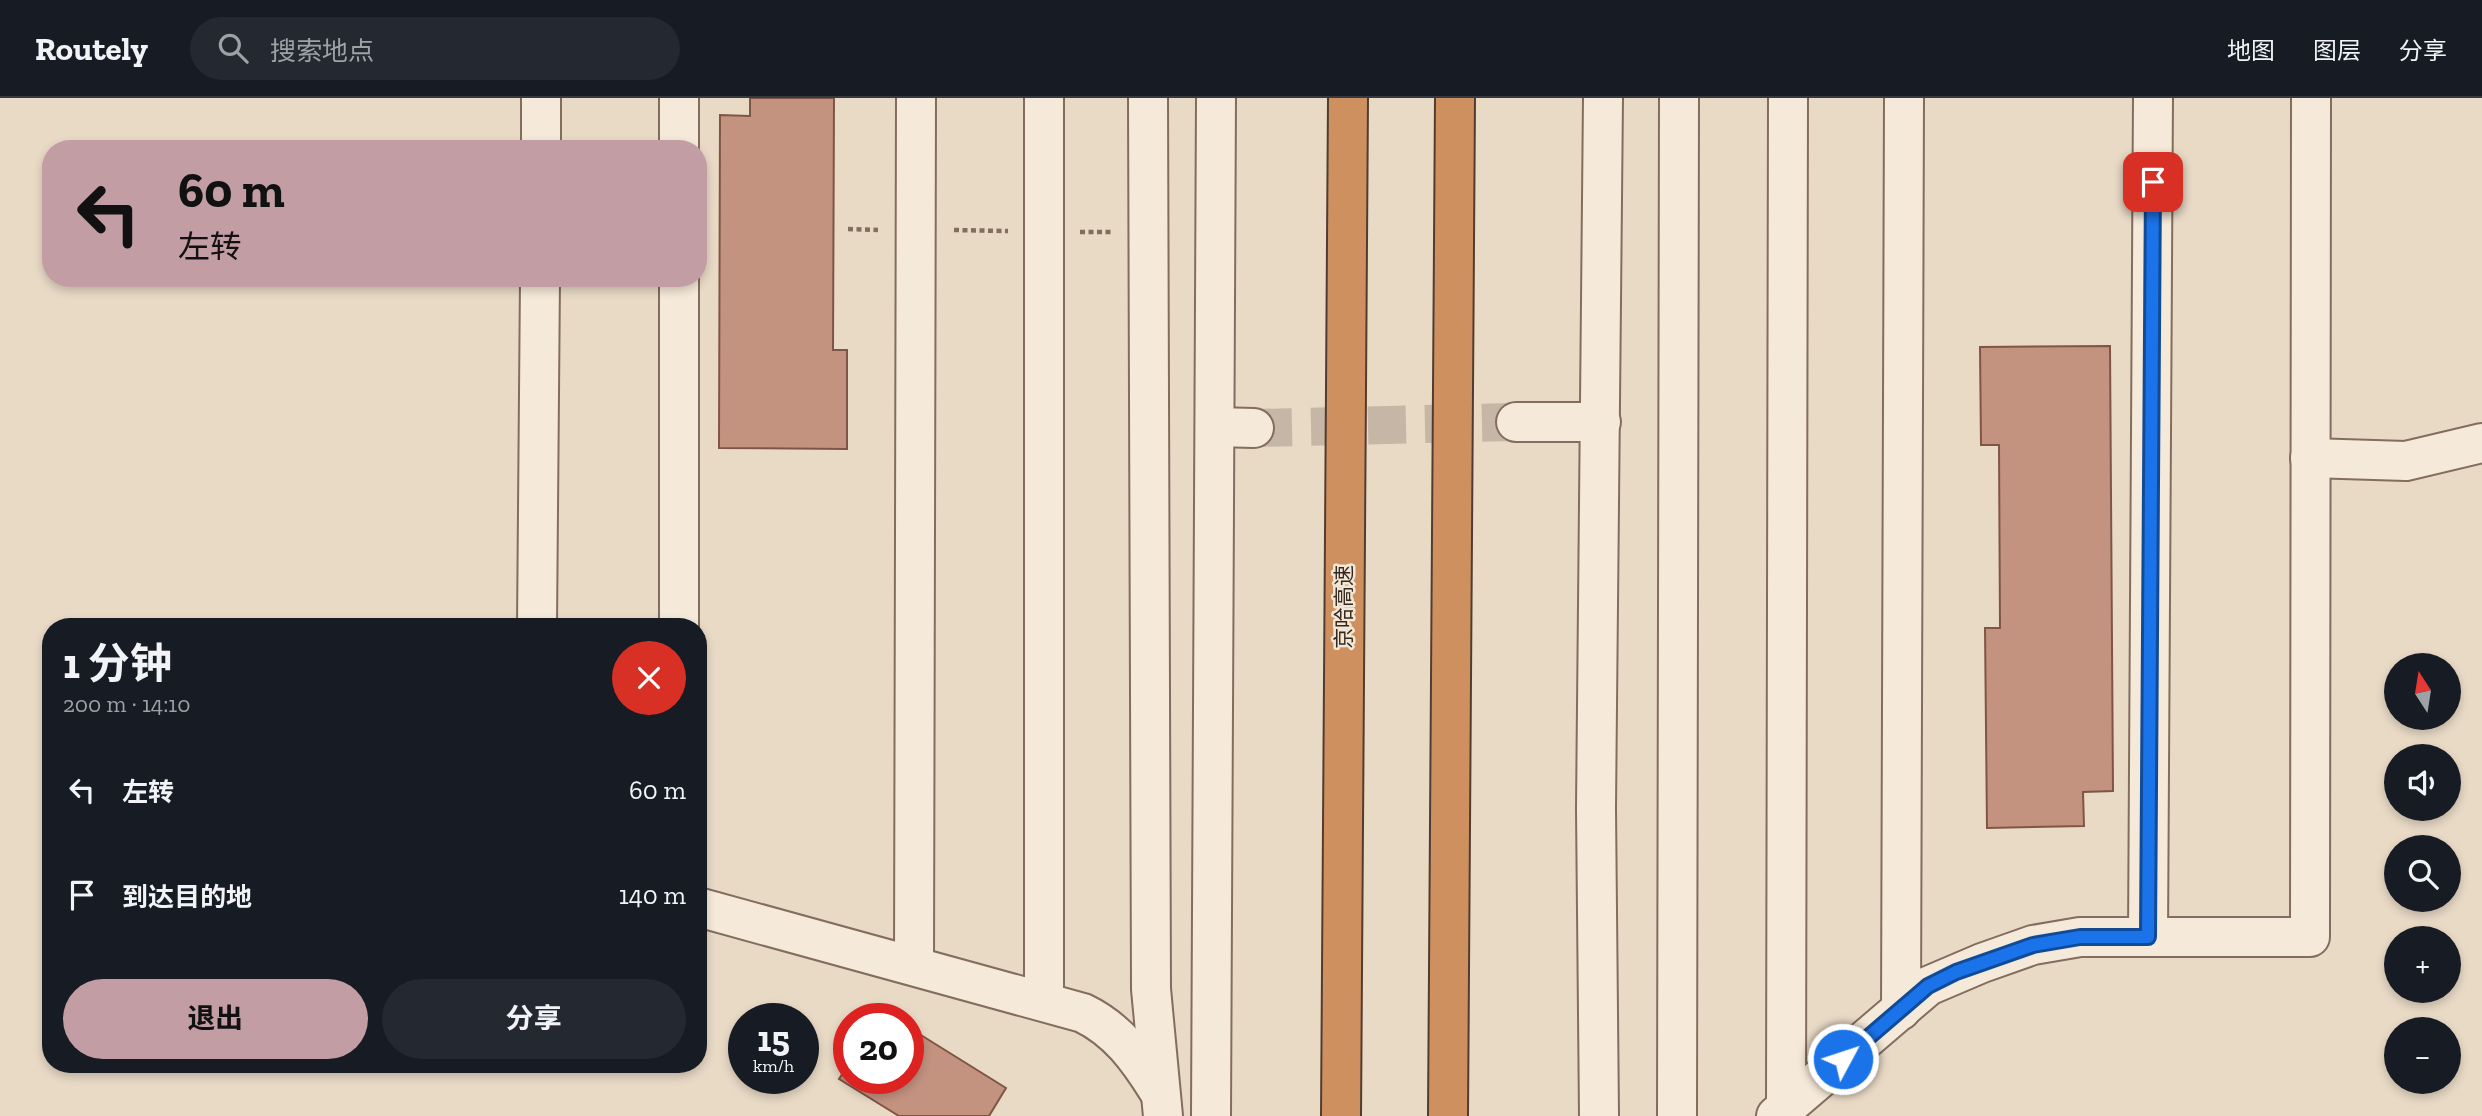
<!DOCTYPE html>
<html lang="zh">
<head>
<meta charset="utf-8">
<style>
  body { margin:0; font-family:"Zilla Slab","Noto Sans SC",serif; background:#242831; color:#f1f3f6; height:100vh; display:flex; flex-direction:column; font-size:26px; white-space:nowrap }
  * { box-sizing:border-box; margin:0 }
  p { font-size:23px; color:#9ea1a6 }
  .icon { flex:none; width:38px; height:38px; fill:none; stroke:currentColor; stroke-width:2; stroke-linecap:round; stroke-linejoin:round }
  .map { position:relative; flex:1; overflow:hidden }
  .panel { position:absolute; left:42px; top:520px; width:665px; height:455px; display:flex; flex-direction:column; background:#171b24; border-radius:28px; box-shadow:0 4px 10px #0003 }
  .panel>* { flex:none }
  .hud { position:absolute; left:42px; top:42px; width:665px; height:147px; border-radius:28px; box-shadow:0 4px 10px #0003; background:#c39da4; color:#111; overflow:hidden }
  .needle { width:46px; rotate:348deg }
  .tools { position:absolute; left:2384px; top:555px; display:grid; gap:14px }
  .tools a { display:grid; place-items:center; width:77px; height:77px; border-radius:50%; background:#171b24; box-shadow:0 4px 10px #0003; font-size:35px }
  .speed { position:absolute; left:728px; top:905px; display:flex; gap:14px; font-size:35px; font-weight:700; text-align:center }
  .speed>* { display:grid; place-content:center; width:91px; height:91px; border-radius:50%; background:#171b24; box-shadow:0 4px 10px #0003; line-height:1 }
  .speed small { font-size:18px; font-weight:400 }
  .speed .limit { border:10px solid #d22; background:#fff; color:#111 }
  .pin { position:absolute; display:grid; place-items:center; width:60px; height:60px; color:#fff; margin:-30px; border-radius:14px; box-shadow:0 4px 10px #0006 }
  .me { position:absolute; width:77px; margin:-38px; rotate:50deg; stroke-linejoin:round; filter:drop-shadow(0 0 5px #0008) }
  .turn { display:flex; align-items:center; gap:24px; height:147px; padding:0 21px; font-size:32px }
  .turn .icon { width:91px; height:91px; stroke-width:2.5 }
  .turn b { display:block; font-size:49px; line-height:60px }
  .round { display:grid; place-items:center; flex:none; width:74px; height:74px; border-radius:37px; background:#242831 }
  .head { display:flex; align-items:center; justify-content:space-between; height:119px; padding:0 21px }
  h1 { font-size:42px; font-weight:700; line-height:52px }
  .action { display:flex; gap:14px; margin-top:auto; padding:14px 21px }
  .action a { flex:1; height:80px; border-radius:42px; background:#c39da4; color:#111; font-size:28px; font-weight:700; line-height:80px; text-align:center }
  .action a+a { background:#242831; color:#f1f3f6 }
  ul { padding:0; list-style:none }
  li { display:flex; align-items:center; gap:21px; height:105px; padding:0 21px }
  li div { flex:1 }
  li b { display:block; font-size:26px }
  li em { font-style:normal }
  header { display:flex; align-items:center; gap:42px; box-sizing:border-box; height:98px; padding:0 35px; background:#171b24; border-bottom:2px solid #363941 }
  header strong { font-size:33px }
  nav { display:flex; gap:38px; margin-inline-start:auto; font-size:24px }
  .search { width:490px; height:63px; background:#242831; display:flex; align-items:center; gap:18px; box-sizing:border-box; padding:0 24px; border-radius:38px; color:#9ea1a6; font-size:26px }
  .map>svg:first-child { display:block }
  .building { fill:#c39380; stroke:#7f5546; stroke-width:2 }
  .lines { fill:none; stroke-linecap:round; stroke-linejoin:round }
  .minor-tunnel { stroke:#c5b6a5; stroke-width:38; stroke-dasharray:38 19; stroke-linecap:butt }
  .minor-casing { stroke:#836d5e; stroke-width:42 }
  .highway-casing { stroke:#513c31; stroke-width:42 }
  .path { stroke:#836d5e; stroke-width:4.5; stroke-dasharray:5 3.5; stroke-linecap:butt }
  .minor { stroke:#f5e9d9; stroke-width:38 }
  .highway { stroke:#cf9060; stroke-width:38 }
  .route-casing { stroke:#114b97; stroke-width:18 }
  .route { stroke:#1a73e8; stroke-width:12 }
  .labels { text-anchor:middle; stroke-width:5; stroke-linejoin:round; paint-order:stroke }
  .street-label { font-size:21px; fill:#342720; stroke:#f2e6d5 }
</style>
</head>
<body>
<header>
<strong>Routely</strong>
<div class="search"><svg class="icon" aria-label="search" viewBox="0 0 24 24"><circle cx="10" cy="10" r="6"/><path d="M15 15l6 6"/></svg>搜索地点</div>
<nav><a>地图</a><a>图层</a><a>分享</a></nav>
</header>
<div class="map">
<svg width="2482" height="1018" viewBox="0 0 2482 1018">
  <rect width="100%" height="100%" fill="#e9dac6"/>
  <g class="building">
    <polygon points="750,0 834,0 833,252 847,252 847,351 719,350 720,17 750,18"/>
    <polygon points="2110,248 2113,693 2083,694 2084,728 1987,730 1985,530 2000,530 1999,347 1981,347 1980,249"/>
    <polygon points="908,929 1006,990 989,1018 899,1018 839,981 849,966 849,980 908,980"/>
  </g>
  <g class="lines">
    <polyline class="minor-tunnel" points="1254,330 1516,324"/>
    <g class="minor-casing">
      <g id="minor">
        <polyline points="1148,0 1151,891 1163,1018"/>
        <polyline points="541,51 541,0"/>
        <polyline points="679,51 679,0"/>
        <polyline points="1516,324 1601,324"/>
        <polyline points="1215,329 1254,330"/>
        <polyline points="2310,360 2406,363 2482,345"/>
        <polyline points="537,528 540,180"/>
        <polyline points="679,528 679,180"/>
        <path d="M698,809L1083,915C1118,932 1138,960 1158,992"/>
        <polyline points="2148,839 2153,0"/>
        <polyline points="914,867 916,0"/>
        <polyline points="1044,902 1044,0"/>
        <polyline points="1901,912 1904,0"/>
        <polyline points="1786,1010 1788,0"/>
        <polyline points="1211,1018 1216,0"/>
        <polyline points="1599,1018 1596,710 1603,0"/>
        <polyline points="1677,1018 1679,0"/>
        <polyline points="1776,1018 1928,888 1982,865 2033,847 2080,839 2310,839 2311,0"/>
      </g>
    </g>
    <g class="highway-casing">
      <g id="highway">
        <polyline points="1341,1018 1348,0"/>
        <polyline points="1448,1018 1455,0"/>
      </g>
    </g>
    <g class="path">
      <polyline points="848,131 878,132"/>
      <polyline points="954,132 1008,133"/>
      <polyline points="1080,134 1113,134"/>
    </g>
    <use href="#minor" class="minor"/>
    <use href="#highway" class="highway"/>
  </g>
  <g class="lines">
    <g class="route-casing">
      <polyline id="route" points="1843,961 1928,888 1956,874 2033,847 2080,839 2148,839 2153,84"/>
    </g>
    <use href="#route" class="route"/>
  </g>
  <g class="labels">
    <g class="street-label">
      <text transform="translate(1344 509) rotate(-90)" y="7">京哈高速</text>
    </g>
  </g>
</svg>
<div class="tools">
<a><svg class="needle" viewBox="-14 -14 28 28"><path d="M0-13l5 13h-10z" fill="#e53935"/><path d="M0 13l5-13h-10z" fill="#9ea1a6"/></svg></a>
<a><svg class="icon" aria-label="sound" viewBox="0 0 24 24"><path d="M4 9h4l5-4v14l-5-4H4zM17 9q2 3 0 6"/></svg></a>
<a><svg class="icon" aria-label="search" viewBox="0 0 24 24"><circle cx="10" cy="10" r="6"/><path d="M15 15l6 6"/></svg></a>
<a>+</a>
<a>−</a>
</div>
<div class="speed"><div>15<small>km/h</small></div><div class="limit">20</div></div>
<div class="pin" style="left:2153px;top:84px;background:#d93025"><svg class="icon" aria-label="arrive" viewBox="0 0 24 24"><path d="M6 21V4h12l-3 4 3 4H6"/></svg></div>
<svg class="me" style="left:1843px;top:961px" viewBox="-20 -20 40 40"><circle r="17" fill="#1a73e8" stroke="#fff" stroke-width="3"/><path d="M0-11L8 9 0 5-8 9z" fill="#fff"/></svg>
<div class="hud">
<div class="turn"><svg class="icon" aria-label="left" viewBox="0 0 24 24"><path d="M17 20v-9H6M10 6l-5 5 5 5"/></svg><div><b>60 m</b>左转</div></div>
</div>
<section class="panel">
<div class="head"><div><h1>1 分钟</h1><p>200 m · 14:10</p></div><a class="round" style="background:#d93025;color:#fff"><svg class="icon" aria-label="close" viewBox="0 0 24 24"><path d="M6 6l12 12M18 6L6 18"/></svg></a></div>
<ul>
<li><svg class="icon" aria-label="left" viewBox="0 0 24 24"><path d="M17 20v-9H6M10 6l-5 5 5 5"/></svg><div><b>左转</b></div><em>60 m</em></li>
<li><svg class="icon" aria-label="arrive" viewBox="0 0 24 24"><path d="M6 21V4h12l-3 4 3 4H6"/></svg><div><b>到达目的地</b></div><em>140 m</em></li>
</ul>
<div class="action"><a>退出</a><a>分享</a></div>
</section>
</div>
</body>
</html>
